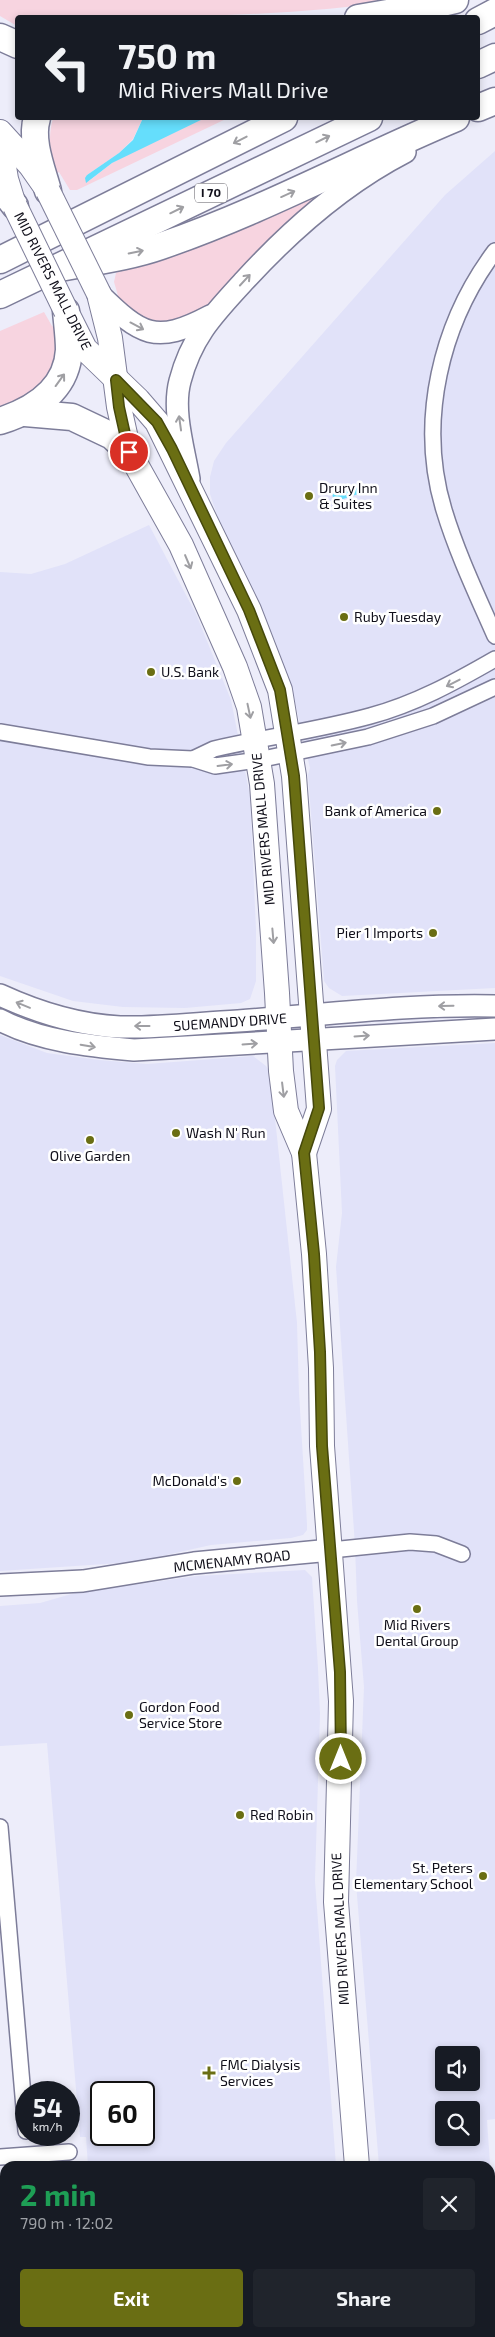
<!DOCTYPE html>
<html lang="en">
<head>
<meta charset="utf-8">
<style>
  body { margin:0; font-family:"Exo 2",sans-serif; background:#20242c; color:#f1f3f6; height:100vh; display:flex; flex-direction:column; font-size:19px; white-space:nowrap }
  * { box-sizing:border-box; margin:0 }
  p { font-size:16px; color:#9ea1a6 }
  .icon { flex:none; width:28px; height:28px; fill:none; stroke:currentColor; stroke-width:2; stroke-linecap:round; stroke-linejoin:round }
  .map { position:relative; flex:1; overflow:hidden }
  .drawer { position:absolute; left:0px; top:2161px; width:495px; height:176px; display:flex; flex-direction:column; background:#171b24; border-radius:15px 15px 0 0; box-shadow:0 2px 8px #0003 }
  .drawer>* { flex:none }
  .banner { position:absolute; left:15px; top:15px; width:465px; height:105px; border-radius:5px; box-shadow:0 2px 8px #0003; background:#171b24; color:#f1f3f6; overflow:hidden }
  .fabs { position:absolute; left:435px; top:2046px; display:grid; gap:10px }
  .fabs a { display:grid; place-items:center; width:45px; height:45px; border-radius:5px; background:#171b24; box-shadow:0 2px 8px #0003; font-size:25px }
  .speed { position:absolute; left:15px; top:2081px; display:flex; gap:10px; font-size:25px; font-weight:700; text-align:center }
  .speed>* { display:grid; place-content:center; width:65px; height:65px; border-radius:50%; background:#171b24; box-shadow:0 2px 8px #0003; line-height:1 }
  .speed small { font-size:12px; font-weight:400 }
  .speed .limit { border:2px solid #111; border-radius:8px; background:#fff; color:#111 }
  .pin { position:absolute; display:grid; place-items:center; width:42px; height:42px; color:#fff; margin:-21px; border:2px solid #fff; border-radius:50%; box-shadow:0 1px 5px #0007 }
  .me { position:absolute; width:55px; margin:-28px; rotate:0deg; stroke-linejoin:round; filter:drop-shadow(0 0 4px #0008) }
  .turn { display:flex; align-items:center; gap:18px; height:105px; padding:0 20px; font-size:22px }
  .turn .icon { width:65px; height:65px; stroke-width:2.5 }
  .turn b { display:block; font-size:35px; line-height:42px }
  .round { display:grid; place-items:center; flex:none; width:52px; height:52px; border-radius:5px; background:#20242c }
  .head { display:flex; align-items:center; justify-content:space-between; height:85px; padding:0 20px }
  h1 { font-size:30px; font-weight:700; line-height:38px; color:#1e9e55 }
  .button { display:flex; gap:10px; margin-top:auto; padding:10px 20px }
  .button a { flex:1; height:58px; border-radius:5px; background:#6a6e13; color:#fff; font-size:20px; font-weight:700; line-height:58px; text-align:center }
  .button a+a { background:#20242c; color:#f1f3f6 }
  .map>svg:first-child { display:block }
  .built { fill:#e1e2f9; fill-rule:evenodd }
  .green { fill:#f7d4e0 }
  .water { fill:#65defc }
  .lines { fill:none; stroke-linecap:round; stroke-linejoin:round }
  .street-casing { stroke:#7d7d99; stroke-width:18 }
  .secondary-casing { stroke:#7d7d99; stroke-width:24 }
  .primary-casing { stroke:#7d7d99; stroke-width:26 }
  .highway-casing { stroke:#7d7d99; stroke-width:29 }
  .street { stroke:#fff; stroke-width:15 }
  .secondary { stroke:#fff; stroke-width:21 }
  .primary { stroke:#fff; stroke-width:24 }
  .highway { stroke:#fff; stroke-width:26 }
  .primary-bridge-casing { stroke:#7d7d99; stroke-width:26; stroke-linecap:butt }
  .primary-bridge { stroke:#fff; stroke-width:24 }
  .oneway { stroke:#9f9fa3 }
  .route-casing { stroke:#45480c; stroke-width:12 }
  .route { stroke:#6a6e13; stroke-width:9 }
  .poi-dot { fill:#6a6e13; stroke:#fff; stroke-width:2 }
  .labels { text-anchor:middle; stroke-width:5; stroke-linejoin:round; paint-order:stroke }
  .shield { fill:#fff; stroke:#58575f; stroke-width:1 }
  .shield-label { font-size:12px; font-weight:bold; fill:#100f1a }
  .street-label { font-size:14px; fill:#100f1a; stroke:#fff }
  .poi-label { font-size:14px; fill:#100f1a; stroke:#fff; text-anchor:start }
</style>
</head>
<body>
<div class="map">
<svg width="495" height="2337" viewBox="0 0 495 2337">
  <rect width="100%" height="100%" fill="#ededfa"/>
  <g class="built">
    <polygon points="495,151 495,988 342,996 329,988 324,981 308,775 310,768 294,698 275,641 218,518 210,494 210,477 214,461 226,443 445,195"/>
    <polygon points="149,525 196,614 231,700 250,796 256,930 256,981 250,999 241,1003 185,1008 123,1007 73,1001 0,976 0,572 31,574 65,564"/>
    <polygon points="0,1035 47,1053 99,1060 147,1064 253,1056 266,1066 270,1072 297,1323 299,1393 307,1524 307,1530 303,1535 291,1538 211,1545 135,1562 0,1571"/>
    <path d="M495,1043V2119L487,2120L495,2236V2337H395V2333L490,2332V2166H379L356,1883L364,1687L357,1601L355,1546L336,1267L342,1213L335,1066L337,1060L346,1051ZM444,2055H471V2082H444ZM444,2110H471V2138H444Z"/>
    <path d="M305,1570L312,1577L318,1668L320,1714L315,1881L336,2166H88L86,2137H80L47,1743L0,1746V1606L40,1603L75,1593L197,1576ZM101,2092H144V2135H101Z"/>
    <polygon points="350,2332 351,2337 153,2337 151,2333"/>
  </g>
  <g class="green">
    <path d="M0,0H405C277,18 147,18 18,18L17,26L0,16Z"/>
    <path d="M53,118H143L133,139L119,153L87,175L89,181L112,163L160,138L205,118H228L77,190H70L59,172L57,173C49,155 48,136 53,118Z"/>
    <polygon points="326,190 268,241 202,312 187,320 156,323 144,319 119,299 114,282 116,273"/>
    <polygon points="44,312 52,326 57,329 61,351 43,386 10,404 0,407 0,331"/>
  </g>
  <g class="water">
    <polygon points="143,118 205,118 112,163 86,183 85,178 87,175 119,153 133,140"/>
    <polygon points="358,484 361,493 334,502 332,493"/>
  </g>
  <g class="lines">
    <g class="street-casing">
      <g id="street">
        <path d="M495,251C441,323 417,421 444,510C457,553 477,595 495,636"/>
        <polyline points="0,732 149,757 193,759 215,766 258,760 368,737 433,716 495,687"/>
        <path d="M193,759L214,749C266,737 319,730 370,716C415,704 455,682 495,659"/>
        <polyline points="331,1550 410,1542 436,1544 462,1554"/>
        <polyline points="0,1827 26,2131"/>
        <polyline points="0,2157 69,2152"/>
        <polyline points="0,2259 5,2260"/>
        <polyline points="100,2332 103,2337"/>
      </g>
    </g>
    <g class="secondary-casing">
      <g id="secondary">
        <path d="M99,294C141,335 155,345 210,316"/>
        <path d="M189,479C184,449 172,411 180,381C192,335 215,313 245,280C292,229 343,184 405,152"/>
        <path d="M0,995C37,1012 79,1025 120,1027C160,1028 198,1023 238,1021C323,1015 409,1004 495,1006"/>
        <path d="M0,1020C40,1041 89,1046 134,1050L495,1029"/>
        <polyline points="0,1585 83,1581 194,1563 331,1550"/>
      </g>
    </g>
    <g class="primary-casing">
      <g id="primary">
        <polyline points="0,132 31,166 45,186"/>
        <polyline points="0,143 6,179 14,205"/>
        <polyline points="99,294 110,338 119,407 129,452 181,545 235,667 249,707 262,784 277,993 281,1071 286,1111 304,1153 314,1254 321,1368 322,1446 341,1701 336,1902 357,2166"/>
        <polyline points="67,313 85,349 138,400 157,422 249,610 280,690 294,776 319,1109 304,1153"/>
        <polyline points="371,2332 372,2337"/>
      </g>
    </g>
    <g class="highway-casing">
      <g id="highway">
        <polyline points="358,18 429,6 455,0"/>
        <polyline points="478,21 495,12"/>
        <polyline points="0,37 18,45"/>
        <polyline points="478,65 495,57"/>
        <polyline points="478,108 495,101"/>
        <path d="M37,118C30,140 42,169 48,191"/>
        <polyline points="0,186 15,206"/>
        <polyline points="0,260 284,118"/>
        <path d="M54,269C89,262 127,258 161,246C263,211 358,159 456,118"/>
        <polyline points="0,295 369,118"/>
        <polyline points="25,413 72,417 112,436 129,452"/>
        <path d="M0,421C34,410 67,390 69,350C69,337 67,323 66,311"/>
      </g>
    </g>
    <use href="#street" class="street"/>
    <use href="#secondary" class="secondary"/>
    <use href="#primary" class="primary"/>
    <use href="#highway" class="highway"/>
    <g class="primary-bridge-casing">
      <g id="primary-bridge">
        <polyline points="48,191 99,294"/>
        <polyline points="15,206 66,311"/>
      </g>
    </g>
    <use href="#primary-bridge" class="primary-bridge"/>
  </g>
  <defs><path id="oneway-shaft" d="M-6 0H5M1.5-3L5.5 0L1.5 3" fill="none" stroke-width="1.6" stroke-linecap="round" stroke-linejoin="round" transform="scale(1.25)"/></defs>
  <g class="oneway">
    <use href="#oneway-shaft" transform="translate(323 139) rotate(-26)"/>
    <use href="#oneway-shaft" transform="translate(240 140) rotate(153)"/>
    <use href="#oneway-shaft" transform="translate(288 194) rotate(-24)"/>
    <use href="#oneway-shaft" transform="translate(177 210) rotate(-26)"/>
    <use href="#oneway-shaft" transform="translate(136 252) rotate(-12)"/>
    <use href="#oneway-shaft" transform="translate(245 280) rotate(-47)"/>
    <use href="#oneway-shaft" transform="translate(137 326) rotate(28)"/>
    <use href="#oneway-shaft" transform="translate(60 380) rotate(-54)"/>
    <use href="#oneway-shaft" transform="translate(180 423) rotate(-98)"/>
    <use href="#oneway-shaft" transform="translate(188 562) rotate(67)"/>
    <use href="#oneway-shaft" transform="translate(453 683) rotate(153)"/>
    <use href="#oneway-shaft" transform="translate(249 711) rotate(78)"/>
    <use href="#oneway-shaft" transform="translate(339 744) rotate(-12)"/>
    <use href="#oneway-shaft" transform="translate(225 765) rotate(-7)"/>
    <use href="#oneway-shaft" transform="translate(273 936) rotate(85)"/>
    <use href="#oneway-shaft" transform="translate(23 1005) rotate(-158)"/>
    <use href="#oneway-shaft" transform="translate(446 1006) rotate(179)"/>
    <use href="#oneway-shaft" transform="translate(142 1026) rotate(180)"/>
    <use href="#oneway-shaft" transform="translate(362 1036) rotate(-4)"/>
    <use href="#oneway-shaft" transform="translate(250 1044) rotate(-4)"/>
    <use href="#oneway-shaft" transform="translate(88 1046) rotate(10)"/>
    <use href="#oneway-shaft" transform="translate(283 1090) rotate(83)"/>
  </g>
  <g class="lines">
    <g class="route-casing">
      <polyline id="route" points="129,452 119,407 116,380 157,422 172,449 249,610 280,690 294,776 319,1108 304,1153 314,1254 320,1352 322,1446 340,1672 341,1759"/>
    </g>
    <use href="#route" class="route"/>
  </g>
  <g class="poi-dot">
    <circle cx="309" cy="496" r="5"/>
    <circle cx="344" cy="617" r="5"/>
    <circle cx="151" cy="672" r="5"/>
    <circle cx="437" cy="811" r="5"/>
    <circle cx="433" cy="933" r="5"/>
    <circle cx="176" cy="1133" r="5"/>
    <circle cx="90" cy="1140" r="5"/>
    <circle cx="237" cy="1481" r="5"/>
    <circle cx="417" cy="1609" r="5"/>
    <circle cx="129" cy="1715" r="5"/>
    <circle cx="240" cy="1815" r="5"/>
    <circle cx="483" cy="1876" r="5"/>
    <path d="M206.5 2065.5h5v5h5v5h-5v5h-5v-5h-5v-5h5z"/>
  </g>
  <g class="labels">
    <rect class="shield" x="195" y="183.5" width="32" height="19" rx="4"/>
    <g class="shield-label">
      <text x="211" y="197">I 70</text>
    </g>
    <g class="street-label">
      <text transform="translate(53 281) rotate(63)" y="5">MID RIVERS MALL DRIVE</text>
      <text transform="translate(263 829) rotate(-95)" y="5">MID RIVERS MALL DRIVE</text>
      <text transform="translate(230 1022) rotate(-4)" y="5">SUEMANDY DRIVE</text>
      <text transform="translate(232 1561) rotate(-6)" y="5">MCMENAMY ROAD</text>
      <text transform="translate(340 1929) rotate(-93)" y="5">MID RIVERS MALL DRIVE</text>
    </g>
    <g class="poi-label">
      <text x="319" y="493">Drury Inn<tspan x="319" dy="16">&amp; Suites</tspan></text>
      <text x="354" y="622">Ruby Tuesday</text>
      <text x="161" y="677">U.S. Bank</text>
      <text x="427" y="816" text-anchor="end">Bank of America</text>
      <text x="423" y="938" text-anchor="end">Pier 1 Imports</text>
      <text x="186" y="1138">Wash N' Run</text>
      <text x="90" y="1161" text-anchor="middle">Olive Garden</text>
      <text x="227" y="1486" text-anchor="end">McDonald's</text>
      <text x="417" y="1630" text-anchor="middle">Mid Rivers<tspan x="417" dy="16">Dental Group</tspan></text>
      <text x="139" y="1712">Gordon Food<tspan x="139" dy="16">Service Store</tspan></text>
      <text x="250" y="1820">Red Robin</text>
      <text x="473" y="1873" text-anchor="end">St. Peters<tspan x="473" dy="16">Elementary School</tspan></text>
      <text x="220" y="2070">FMC Dialysis<tspan x="220" dy="16">Services</tspan></text>
    </g>
  </g>
</svg>
<div class="fabs">
<a><svg class="icon" aria-label="sound" viewBox="0 0 24 24"><path d="M4 9h4l5-4v14l-5-4H4zM17 9q2 3 0 6"/></svg></a>
<a><svg class="icon" aria-label="search" viewBox="0 0 24 24"><circle cx="10" cy="10" r="6"/><path d="M15 15l6 6"/></svg></a>
</div>
<div class="speed"><div>54<small>km/h</small></div><div class="limit">60</div></div>
<div class="pin" style="left:129px;top:452px;background:#d93025"><svg class="icon" aria-label="arrive" viewBox="0 0 24 24"><path d="M6 21V4h12l-3 4 3 4H6"/></svg></div>
<svg class="me" style="left:341px;top:1759px" viewBox="-20 -20 40 40"><circle r="17" fill="#6a6e13" stroke="#fff" stroke-width="3"/><path d="M0-11L8 9 0 5-8 9z" fill="#fff"/></svg>
<div class="banner">
<div class="turn"><svg class="icon" aria-label="left" viewBox="0 0 24 24"><path d="M17 20v-9H6M10 6l-5 5 5 5"/></svg><div><b>750 m</b>Mid Rivers Mall Drive</div></div>
</div>
<section class="drawer">
<div class="head"><div><h1>2 min</h1><p>790 m · 12:02</p></div><a class="round"><svg class="icon" aria-label="close" viewBox="0 0 24 24"><path d="M6 6l12 12M18 6L6 18"/></svg></a></div>
<div class="button"><a>Exit</a><a>Share</a></div>
</section>
</div>
</body>
</html>
